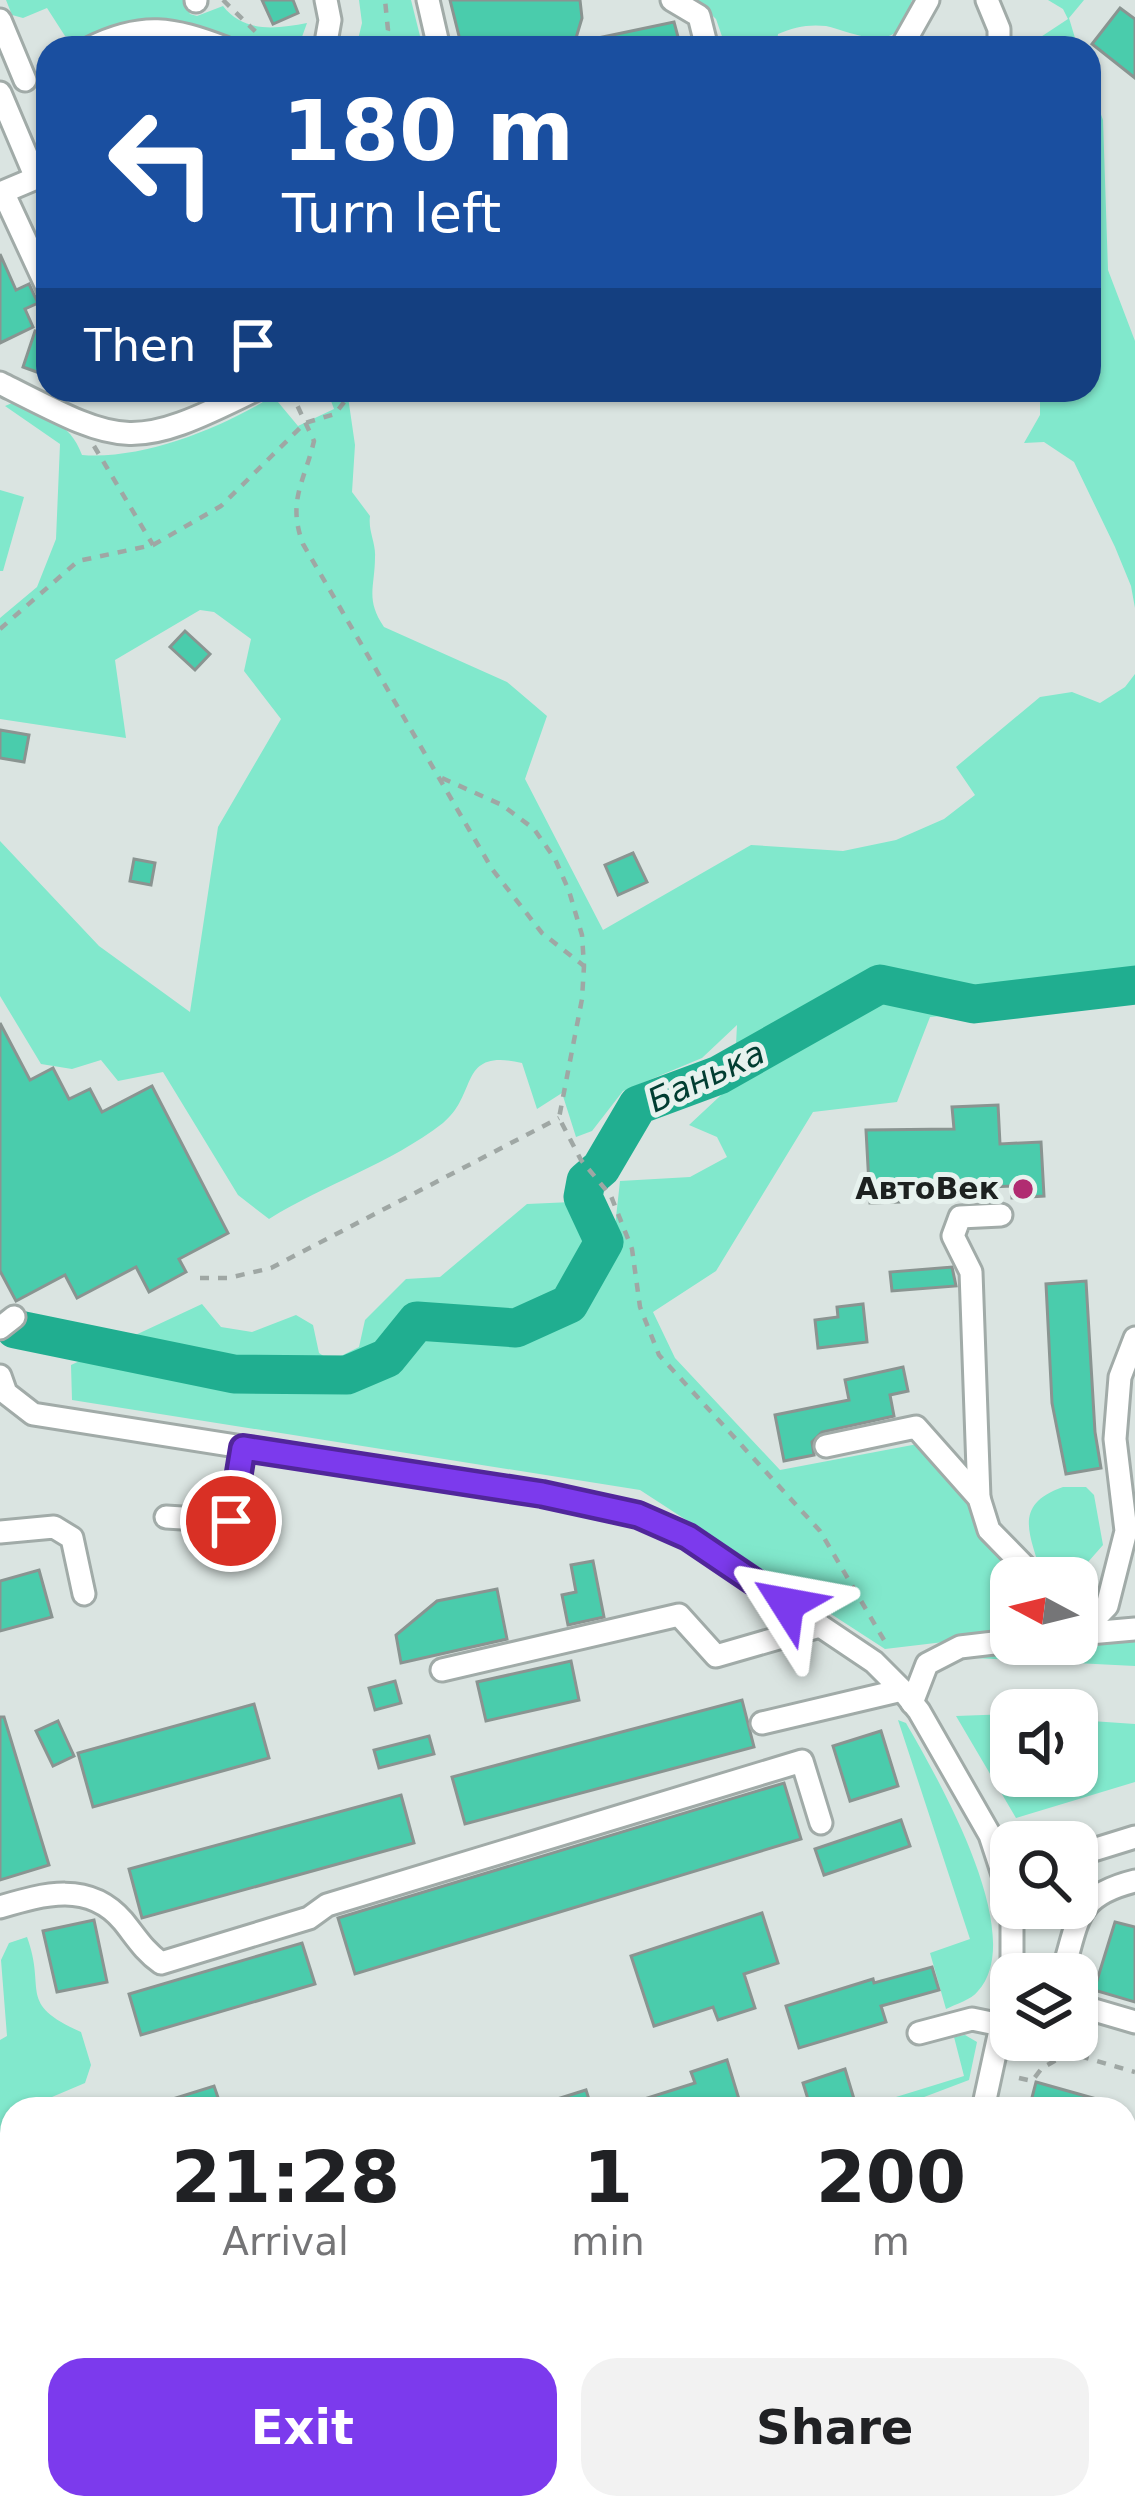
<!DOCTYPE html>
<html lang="en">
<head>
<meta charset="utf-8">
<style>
  body { margin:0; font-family:"DejaVu Sans",sans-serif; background:#f2f2f2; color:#202124; height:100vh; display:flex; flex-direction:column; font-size:45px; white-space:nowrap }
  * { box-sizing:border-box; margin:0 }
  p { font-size:39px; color:#757577 }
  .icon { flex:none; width:66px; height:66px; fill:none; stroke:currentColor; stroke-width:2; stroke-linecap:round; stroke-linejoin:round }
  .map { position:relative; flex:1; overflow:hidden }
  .drawer { position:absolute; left:0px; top:2097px; width:1137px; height:423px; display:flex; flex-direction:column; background:#fff; border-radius:36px 36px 0 0; box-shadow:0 3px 9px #0004 }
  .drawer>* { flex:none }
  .top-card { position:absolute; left:36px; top:36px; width:1065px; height:366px; border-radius:36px; box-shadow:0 3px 9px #0004; background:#1a4fa0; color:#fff; overflow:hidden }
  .needle { width:78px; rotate:277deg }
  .fabs { position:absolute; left:990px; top:1557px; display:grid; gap:24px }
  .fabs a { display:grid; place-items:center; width:108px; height:108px; border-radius:24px; background:#fff; box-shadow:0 3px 9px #0004; font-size:60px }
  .pin { position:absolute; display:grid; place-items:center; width:102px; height:102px; color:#fff; margin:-51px; border:6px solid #fff; border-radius:50%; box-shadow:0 3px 12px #0007 }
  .me { position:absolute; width:132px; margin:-66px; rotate:304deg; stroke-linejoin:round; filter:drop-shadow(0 0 9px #0008) }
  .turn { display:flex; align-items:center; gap:42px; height:252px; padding:0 48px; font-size:54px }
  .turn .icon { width:156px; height:156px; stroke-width:2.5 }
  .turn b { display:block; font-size:84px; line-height:102px }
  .then { display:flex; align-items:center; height:114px; padding:0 48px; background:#0003; gap:24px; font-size:45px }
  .eta { display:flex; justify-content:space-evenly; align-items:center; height:204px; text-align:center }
  .eta b { font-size:72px; font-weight:700; line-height:84px }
  .action { display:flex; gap:24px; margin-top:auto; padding:24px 48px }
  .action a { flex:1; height:138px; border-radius:36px; background:#7c3aed; color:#fff; font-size:48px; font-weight:700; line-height:138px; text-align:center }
  .action a+a { background:#f2f2f2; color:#202124 }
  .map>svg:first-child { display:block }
  .green { fill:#81e8cc }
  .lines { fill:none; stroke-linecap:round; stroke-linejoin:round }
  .river { stroke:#20ae90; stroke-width:39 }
  .building { fill:#4accac; stroke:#8a9491; stroke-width:3 }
  .minor-casing { stroke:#a1aba8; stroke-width:27 }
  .path { stroke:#9fa7a4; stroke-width:4.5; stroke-dasharray:9 9; stroke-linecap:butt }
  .minor { stroke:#fff; stroke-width:21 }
  .route-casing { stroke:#51269a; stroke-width:30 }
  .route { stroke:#7c3aed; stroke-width:21 }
  .poi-dot { fill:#b12c71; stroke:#e7f2ee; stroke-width:4.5 }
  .labels { text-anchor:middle; stroke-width:10; stroke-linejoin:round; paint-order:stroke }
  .poi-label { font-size:30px; font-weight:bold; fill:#1d2120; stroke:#e7f2ee; text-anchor:end }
  .water-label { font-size:33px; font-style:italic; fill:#013d31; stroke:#e7f2ee }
</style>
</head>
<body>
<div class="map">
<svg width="1135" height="2518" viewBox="0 0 1135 2518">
  <rect width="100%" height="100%" fill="#dae4e1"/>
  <g class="green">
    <path d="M6,0H184L190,14L197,16L223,6C244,33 276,29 307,23L298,48H238L202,36L83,41L65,36L47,8L23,18L12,15Z"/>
    <polygon points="359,0 411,0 423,48 356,48 362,23"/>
    <path d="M696,0H912C909,8 906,21 901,27C884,50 846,30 826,26C809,24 793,27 778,34L776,48H726L716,19Z"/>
    <polygon points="1048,0 1084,0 1069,18 1078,48 1024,48 1068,19 1063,9"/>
    <polygon points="1089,82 1103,120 1108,270 1135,341 1135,608 1131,586 1115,547 1074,462 1044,442 1024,443 1040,415 1040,390 1089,390"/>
    <path d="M327,390H347L355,445L352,492L370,516C368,531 376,543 375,557C375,587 365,599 384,627L507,682L547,716L525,779L603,930L751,845L843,851L896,840L944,819L975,795L956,767L1040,697L1072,692L1100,703L1125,687L1135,674V998L930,1017L897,1102L813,1112L716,1271L653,1312L675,1358L780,1470L923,1443L968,1496L982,1530L1024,1578H1011V1634L885,1649L640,1490L72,1400L71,1365L202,1304L221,1327L252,1332L296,1315L313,1325L319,1353L331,1361L359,1347L365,1320L406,1279L440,1277L527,1204L572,1202L613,1245L620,1181L690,1177L727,1157L717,1137L689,1125L734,1083L737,1025L702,1058L623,1091L592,1131L576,1137L562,1093L537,1109L522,1063C457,1048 479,1094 443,1123C390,1164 325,1184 269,1219L238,1195L163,1072L118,1081L101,1060L72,1069L41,1064L0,996V841L99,946L190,1012L218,827L281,719L244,671L251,639L214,612L200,610L115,660L126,738L0,719V618L37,587L56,539L60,444L5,406L12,403C43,416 70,421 82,455C143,460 222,428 273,396L298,426L334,409Z"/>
    <polygon points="0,490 24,497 3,571 0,571"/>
    <path d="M1063,1487H1086L1094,1495L1103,1545L1074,1578L1042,1576C1030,1534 1012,1505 1063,1487Z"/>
    <polygon points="1135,1637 1135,1666 975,1658 968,1654"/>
    <polygon points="1011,1714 1011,1776 1077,1776 1077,1720 1135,1724 1135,1782 1016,1818 956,1716"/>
    <path d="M898,1720L906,1723C937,1777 1029,1935 978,1991C971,2000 956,2004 946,2009L930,1953L970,1939Z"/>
    <path d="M27,1937C47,1991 16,2003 81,2032L91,2065L85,2083L52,2097L41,2109H12V2142L0,2151V2040L7,2036L1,1960L9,1943Z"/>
    <polygon points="965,2035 977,2042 969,2080 911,2102 896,2097 964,2076 954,2037"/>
  </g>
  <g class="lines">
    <polyline class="river" points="15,1329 234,1374 347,1375 387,1358 417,1321 516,1328 569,1304 604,1242 583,1197 586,1181 601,1168 638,1105 719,1075 880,984 974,1004 1135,985"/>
  </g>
  <g class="building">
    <polygon points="262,0 293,0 298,13 273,24"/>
    <polygon points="450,0 580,0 582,18 573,48 462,48"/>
    <polygon points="1120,8 1135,19 1135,78 1092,44"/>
    <polygon points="674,22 681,48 580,48 579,42"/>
    <polygon points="0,254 16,290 29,284 38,303 25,309 33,327 0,343"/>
    <polygon points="35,331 48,335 48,376 23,367"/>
    <polygon points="185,631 210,654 195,670 170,647"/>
    <polygon points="0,730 29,735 24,762 0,758"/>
    <polygon points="633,853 647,882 618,895 605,865"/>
    <polygon points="134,859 155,863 151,885 130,881"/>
    <polygon points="0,1023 30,1080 53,1068 69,1099 90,1089 102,1112 152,1086 228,1233 179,1259 186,1272 149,1292 136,1267 77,1298 65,1275 16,1301 0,1271"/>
    <polygon points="998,1105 1000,1144 1041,1142 1044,1196 1012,1198 1011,1186 952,1189 952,1199 936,1200 935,1189 899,1191 899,1202 870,1203 866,1130 954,1129 952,1107"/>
    <polygon points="952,1267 956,1286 892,1291 890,1272"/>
    <polygon points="1086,1281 1095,1432 1101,1468 1066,1474 1052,1403 1046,1284"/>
    <polygon points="863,1304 867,1342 818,1348 815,1320 838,1317 837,1307"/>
    <polygon points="903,1367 908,1391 890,1395 894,1416 822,1432 812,1442 814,1455 784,1461 775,1415 849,1400 845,1380"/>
    <polygon points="593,1561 604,1617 568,1625 562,1595 576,1592 571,1565"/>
    <polygon points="39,1570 52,1617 0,1631 0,1581"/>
    <polygon points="497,1589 507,1639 401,1663 396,1635 437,1601"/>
    <polygon points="571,1661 579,1700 486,1721 477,1682"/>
    <polygon points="395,1681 401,1703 375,1710 369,1688"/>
    <polygon points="742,1700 754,1747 465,1824 452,1777"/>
    <polygon points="254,1704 269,1758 93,1807 78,1753"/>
    <polygon points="0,1717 4,1717 49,1865 0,1880"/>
    <polygon points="58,1721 74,1756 53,1766 36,1731"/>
    <polygon points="881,1731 898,1786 850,1801 833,1746"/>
    <polygon points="429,1736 434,1754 379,1768 374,1750"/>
    <polygon points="784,1783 801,1839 355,1974 338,1918"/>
    <polygon points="401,1795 414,1843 142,1918 129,1869"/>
    <polygon points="901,1820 910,1846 824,1875 815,1849"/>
    <polygon points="762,1913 778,1963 744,1974 755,2008 718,2020 713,2007 654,2026 631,1956"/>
    <polygon points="94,1920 107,1982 57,1992 43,1931"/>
    <polygon points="1115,1922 1135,1927 1135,2002 1094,1990"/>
    <polygon points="302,1943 315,1984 141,2035 129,1994"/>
    <polygon points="932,1967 939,1990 881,2006 886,2022 799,2048 786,2006 873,1979 874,1983"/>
    <polygon points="727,2060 742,2109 625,2109 625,2105 695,2083 691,2072"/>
    <polygon points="845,2069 857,2109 811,2109 803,2083"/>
    <polygon points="1036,2082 1114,2104 1114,2109 1029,2109"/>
    <polygon points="214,2086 222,2109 153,2109 153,2105"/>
    <polygon points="586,2090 592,2109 539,2109 538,2105"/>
  </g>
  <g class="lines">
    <g class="minor-casing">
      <g id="minor">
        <polyline points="196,0 196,1"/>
        <polyline points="428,0 439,48"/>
        <polyline points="672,0 699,16 707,48"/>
        <polyline points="987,0 999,29 999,48"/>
        <polyline points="0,20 25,80"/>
        <path d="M90,48C143,22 172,28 225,48"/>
        <polyline points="325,48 330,20 326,0"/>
        <polyline points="901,48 928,0"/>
        <polyline points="0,93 36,178"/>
        <polyline points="48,173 3,192 48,289"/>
        <path d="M0,383C122,445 129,453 255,390"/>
        <polyline points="0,1328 14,1317"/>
        <polyline points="0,1376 6,1393 33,1414 542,1494 638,1515 688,1537 874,1662 902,1690 919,1711 990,1835 1011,1899"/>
        <polyline points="826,1446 916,1427 979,1498 989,1530 1036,1578"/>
        <polyline points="979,1498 971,1272 953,1236 960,1217 1001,1215"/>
        <polyline points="166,1517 231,1521 243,1448"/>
        <polyline points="0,1532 54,1527 72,1538 84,1594"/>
        <polyline points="1077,1622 1081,1633 1107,1606 1126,1531 1115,1439 1120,1377 1135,1338"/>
        <polyline points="1078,1634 1135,1629"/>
        <polyline points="442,1670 679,1615 716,1656 820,1626"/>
        <polyline points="912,1703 927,1664 960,1647 1011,1641"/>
        <polyline points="762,1723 902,1690"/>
        <polyline points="1077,1855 1135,1837"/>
        <path d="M0,1907C44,1894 89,1881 123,1921C136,1937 144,1951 161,1963L309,1918L327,1905L802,1761L821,1823"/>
        <polyline points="1012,1974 1012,1908"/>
        <path d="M1062,1974C1079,1920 1074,1896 1135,1881"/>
        <polyline points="1077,2005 1135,2022"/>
        <polyline points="919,2033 972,2019 1001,2025"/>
        <polyline points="983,2109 1011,1980"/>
        <polyline points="0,2171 12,2167"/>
        <polyline points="1125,2179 1135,2182"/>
        <polyline points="12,2478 4,2481 12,2508"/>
        <polyline points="919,2508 923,2518"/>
        <polyline points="1040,2508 1043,2518"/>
        <polyline points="494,2518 499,2518"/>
        <polyline points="719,2518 751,2508"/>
        <polyline points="843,2518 867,2508"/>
      </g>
    </g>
    <g class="path">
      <polyline points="223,0 258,34 259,48"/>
      <polyline points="383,48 388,30 385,0"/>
      <path d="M290,390L314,441C304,483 287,501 303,544L492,869L542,933L584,966"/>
      <polyline points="94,446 153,545"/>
      <polyline points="0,629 78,561 153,545 221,506 305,423 335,414 345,401 342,390"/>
      <polyline points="442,778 502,805 534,829 555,859 569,891 582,935 584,966 582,999 559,1118 581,1160 611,1196 632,1249 640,1307 659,1355 820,1531 884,1640"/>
      <polyline points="200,1278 228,1278 271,1268 559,1118"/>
      <polyline points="1050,1919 1059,1908"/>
      <polyline points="1019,2078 1032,2081 1042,2068 1069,2053 1135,2072"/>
    </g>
    <use href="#minor" class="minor"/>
  </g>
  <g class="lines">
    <g class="route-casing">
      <polyline id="route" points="231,1521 243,1448 542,1494 638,1515 688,1537 787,1604"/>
    </g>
    <use href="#route" class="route"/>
  </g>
  <circle class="poi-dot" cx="1023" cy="1189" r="12"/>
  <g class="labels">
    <g class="poi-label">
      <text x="999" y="1199">АвтоВек</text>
    </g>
    <g class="water-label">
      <text transform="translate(706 1076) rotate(-25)" y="12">Банька</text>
    </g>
  </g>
</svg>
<div class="fabs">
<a><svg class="needle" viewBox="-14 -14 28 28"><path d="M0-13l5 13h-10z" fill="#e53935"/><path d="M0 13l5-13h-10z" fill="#757577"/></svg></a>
<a><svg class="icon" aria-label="sound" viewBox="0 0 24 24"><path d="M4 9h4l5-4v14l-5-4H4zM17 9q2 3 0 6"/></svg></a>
<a><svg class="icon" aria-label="search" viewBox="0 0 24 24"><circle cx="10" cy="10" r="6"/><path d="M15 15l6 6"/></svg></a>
<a><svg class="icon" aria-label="layers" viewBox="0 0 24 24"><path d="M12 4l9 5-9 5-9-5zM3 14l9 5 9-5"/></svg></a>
</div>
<div class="pin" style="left:231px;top:1521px;background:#d93025"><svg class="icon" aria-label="arrive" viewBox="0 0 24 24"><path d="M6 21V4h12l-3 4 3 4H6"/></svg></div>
<svg class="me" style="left:787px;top:1604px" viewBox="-20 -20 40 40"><path d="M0-17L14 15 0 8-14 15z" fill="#7c3aed" stroke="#fff" stroke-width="4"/></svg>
<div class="top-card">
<div class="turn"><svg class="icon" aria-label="left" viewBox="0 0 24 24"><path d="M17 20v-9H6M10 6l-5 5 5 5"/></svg><div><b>180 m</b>Turn left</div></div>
<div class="then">Then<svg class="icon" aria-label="arrive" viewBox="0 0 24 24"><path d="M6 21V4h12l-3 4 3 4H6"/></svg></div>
</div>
<section class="drawer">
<div class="eta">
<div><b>21:28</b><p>Arrival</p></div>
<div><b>1</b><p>min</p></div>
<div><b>200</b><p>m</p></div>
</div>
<div class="action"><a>Exit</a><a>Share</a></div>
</section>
</div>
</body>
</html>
